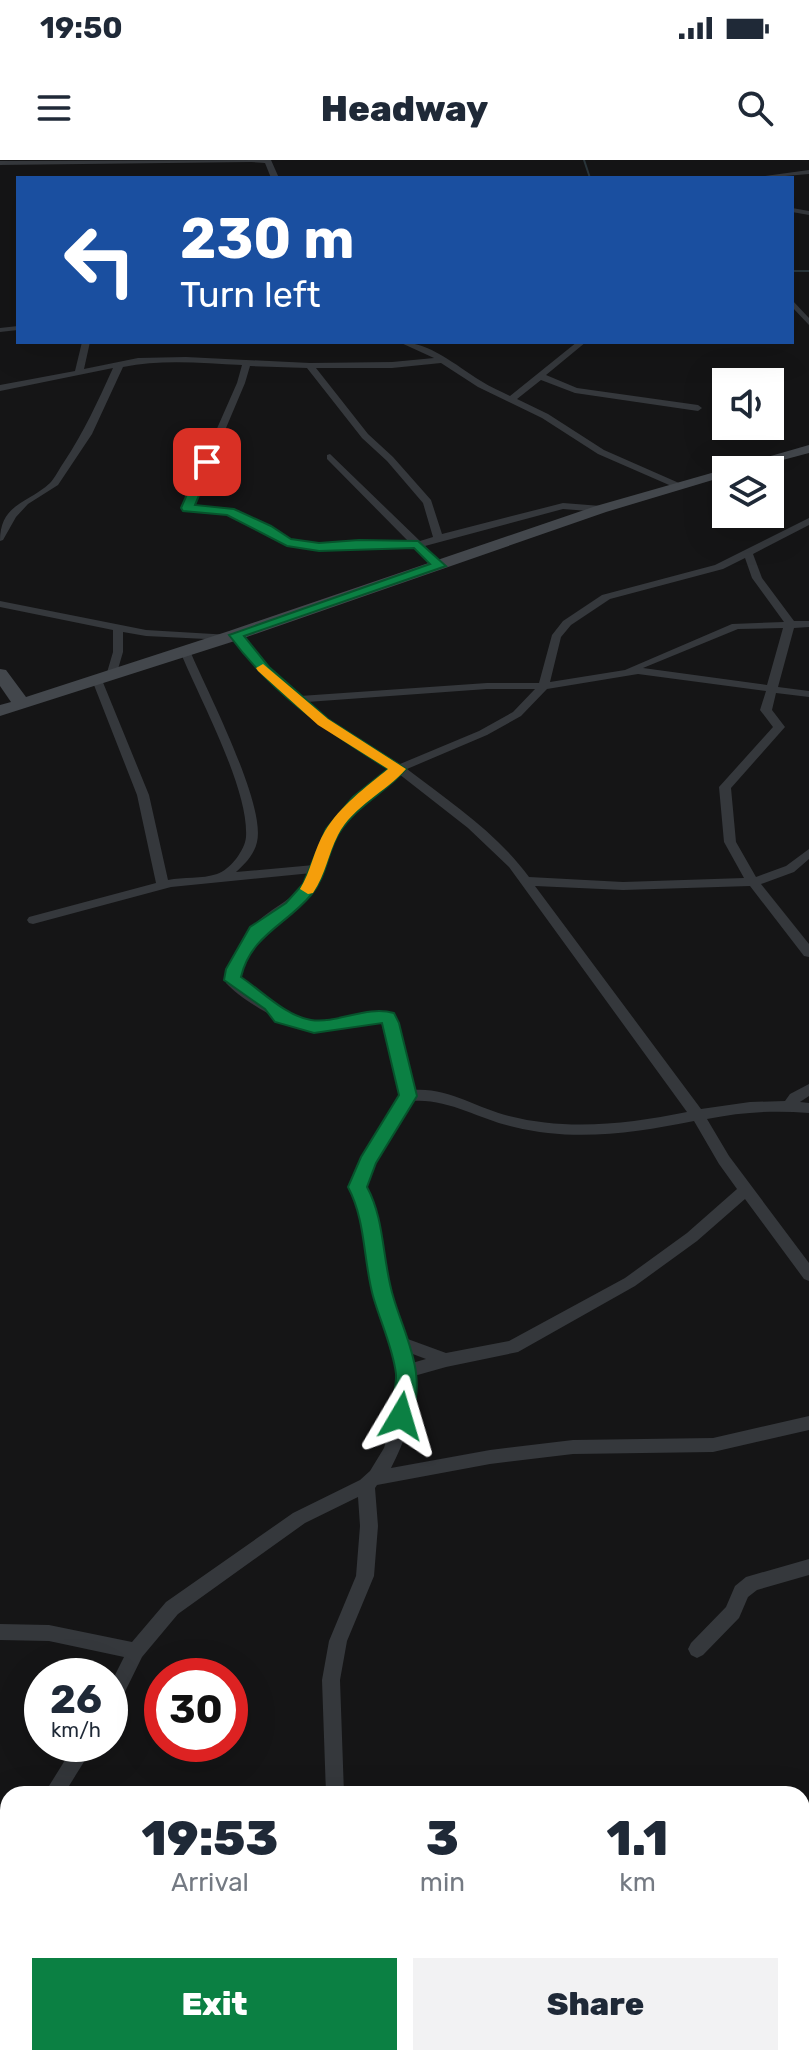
<!DOCTYPE html>
<html lang="en">
<head>
<meta charset="utf-8">
<style>
  body { margin:0; font-family:Rubik,sans-serif; background:#f2f2f3; color:#1f2937; height:100vh; display:flex; flex-direction:column; font-size:30px; white-space:nowrap }
  * { box-sizing:border-box; margin:0 }
  p { font-size:26px; color:#747a83 }
  .icon { flex:none; width:44px; height:44px; fill:none; stroke:currentColor; stroke-width:2; stroke-linecap:round; stroke-linejoin:round }
  .map { position:relative; flex:1; overflow:hidden }
  .panel { position:absolute; left:0px; top:1626px; width:810px; height:280px; display:flex; flex-direction:column; background:#fff; border-radius:24px 24px 0 0; box-shadow:0 8px 32px #0002 }
  .panel>* { flex:none }
  .guide { position:absolute; left:16px; top:16px; width:778px; height:168px; border-radius:0px; box-shadow:0 8px 32px #0002; background:#1a4fa0; color:#fff; overflow:hidden }
  .buttons { position:absolute; left:712px; top:208px; display:grid; gap:16px }
  .buttons a { display:grid; place-items:center; width:72px; height:72px; border-radius:0px; background:#fff; box-shadow:0 8px 32px #0002; font-size:40px }
  .speed { position:absolute; left:24px; top:1498px; display:flex; gap:16px; font-size:40px; font-weight:700; text-align:center }
  .speed>* { display:grid; place-content:center; width:104px; height:104px; border-radius:50%; background:#fff; box-shadow:0 8px 32px #0002; line-height:1 }
  .speed small { font-size:20px; font-weight:400 }
  .speed .limit { border:12px solid #d22; background:#fff; color:#111 }
  .pin { position:absolute; display:grid; place-items:center; width:68px; height:68px; color:#fff; margin:-34px; border-radius:16px; box-shadow:0 4px 12px #0006 }
  .me { position:absolute; width:88px; margin:-44px; rotate:7deg; stroke-linejoin:round; filter:drop-shadow(0 0 6px #0008) }
  .turn { display:flex; align-items:center; gap:28px; height:168px; padding:0 32px; font-size:36px }
  .turn .icon { width:104px; height:104px; stroke-width:2.5 }
  .turn b { display:block; font-size:56px; line-height:68px }
  .eta { display:flex; justify-content:space-evenly; align-items:center; height:136px; text-align:center }
  .eta b { font-size:48px; font-weight:800; line-height:56px }
  .cta { display:flex; gap:16px; margin-top:auto; padding:16px 32px }
  .cta a { flex:1; height:92px; border-radius:0px; background:#0b8043; color:#fff; font-size:32px; font-weight:800; line-height:92px; text-align:center }
  .cta a+a { background:#f2f2f3; color:#1f2937 }
  .status { display:flex; justify-content:space-between; align-items:center; height:56px; padding:0 40px; background:#fff; direction:ltr }
  .status svg { height:22px; fill:currentColor }
  header { display:flex; justify-content:space-between; align-items:center; height:104px; padding:0 32px; background:#fff; font-size:36px; font-weight:800 }
  .map>svg:first-child { display:block }
  .lines { fill:none; stroke-linecap:round; stroke-linejoin:round }
  .stream { stroke:#2a363b; stroke-width:2 }
  .street { fill:#35383c; fill-rule:evenodd }
  .secondary { fill:#43474c; fill-rule:evenodd }
  .route { fill:#0b8043; stroke:#07532c; stroke-width:2 }
  .slow { fill:#f59e0b }
</style>
</head>
<body>
<div class="status"><b>19:50</b><svg viewBox="0 0 49 12"><path d="M0 12V9h3v3zM5 12V6h3v6zM10 12V3h3v9zM15 12V0h3v12zM26 1h20v11H26zM47 4h2v5h-2z"/></svg></div>
<header><svg class="icon" aria-label="menu" viewBox="0 0 24 24"><path d="M4 6h16M4 12h16M4 18h16"/></svg>Headway<svg class="icon" aria-label="search" viewBox="0 0 24 24"><circle cx="10" cy="10" r="6"/><path d="M15 15l6 6"/></svg></header>
<div class="map">
<svg width="809" height="1906" viewBox="0 0 809 1906">
  <rect width="100%" height="100%" fill="#151516"/>
  <g class="lines">
    <g class="stream">
      <polyline points="584,0 590,18"/>
      <polyline points="792,111 809,111"/>
    </g>
    <g class="street">
      <polygon points="271,0 279,18 271,18 265,3 251,2 0,5 0,1"/>
      <polygon points="809,10 809,14 761,18 765,16"/>
      <polygon points="792,48 809,51 809,55 792,52"/>
      <polygon points="792,140 809,158 809,165 792,147"/>
      <polygon points="18,166 18,170 0,172 0,168"/>
      <path d="M82,182H90L84,209L138,198L186,197L310,203L392,202L434,198L399,182C430,182 455,205 481,221C490,227 501,231 510,236L577,182H586L546,215L577,228L698,245L702,248L698,251L575,233L541,220L517,239L548,254L604,290L679,323V327L676,328L598,294L542,258L478,227L441,203L392,208H316L368,274L393,297L431,340L442,374L563,343L601,346L606,349L601,352L563,349L425,386L444,406L439,409L415,388L359,387L319,390L287,386L263,371L227,355L184,350L182,348L237,223L242,205C203,203 161,199 123,207L92,274L58,325L28,344L16,357L3,380L0,381C0,343 29,343 50,323C55,318 59,309 64,302C84,272 98,241 113,208L0,231V225L75,211ZM250,206L307,208L362,278L387,301L423,343L433,377L420,381L330,294L327,295V299L409,382L359,381L319,384L290,380L269,367L232,350L193,346L245,223Z"/>
      <path d="M809,358V365L753,394L762,418L794,461H809V467L794,468L778,527L809,531V537L776,533L772,550L785,567L731,628L736,682L756,717L786,706L809,689V699L794,712L761,724L809,784V797L804,796L750,726L623,730L535,726L701,949L750,942L785,941L790,934L809,924V936L800,942L809,943V953C774,950 741,952 707,959L729,996L809,1103V1121L804,1119L745,1039L697,1081L635,1126L518,1192L446,1207L414,1216C416,1249 406,1279 391,1308L490,1290L573,1280L713,1278L809,1256V1270L713,1292L573,1294L490,1304L377,1325L375,1328L378,1366L374,1416L347,1481L340,1520L344,1634H326L322,1520L329,1481L356,1416L360,1366L358,1337L305,1363L178,1454L142,1497L116,1550L110,1553V1525L124,1497L49,1481L0,1480V1464L49,1465L132,1482L166,1442L293,1353L360,1320L370,1311L384,1288L398,1241V1212L373,1129L360,1051L350,1027L363,998L401,936L381,862C360,860 341,871 320,872C295,872 242,841 226,823C228,807 241,780 252,767C273,745 294,742 312,713L171,727L33,764L29,763L27,760L29,757L156,723L137,635L92,520L97,517L102,520L149,635L168,720C183,717 202,719 217,714C230,710 245,690 246,677C249,628 199,538 180,491L181,489L185,488L190,491C207,531 266,644 257,682C254,695 245,704 236,712L314,705L327,670L355,638L391,609L319,564L260,512L231,477L226,480L146,476L123,472V492L116,516L111,519L106,516L113,492V470L0,447V441L146,470L230,475L235,472L239,473L268,508L300,536L487,523H539L552,475L563,461L602,435L715,405ZM745,398L752,418L784,462L732,464L625,510L550,522L561,477L571,465L610,439L723,409ZM783,468L767,525L643,508L738,469ZM638,514L766,531L760,550L773,567L719,627L724,682L744,718L623,722L529,717C497,673 450,642 407,609L487,575L521,556L547,529ZM487,529H535L513,552L479,571L400,604L327,560L307,542ZM399,614L468,668L509,707L687,952C628,964 568,971 509,956C477,948 447,927 413,930L392,855C365,848 343,862 317,862C289,862 262,835 240,821V809L261,774L306,739L321,718L337,674L363,644ZM412,941C448,938 481,960 514,967C575,982 634,973 694,961L719,1004L737,1029L687,1073L625,1118L509,1181L446,1193L405,1178L389,1129L374,1051L364,1027L375,1003ZM410,1193L426,1199L412,1203Z"/>
      <polygon points="809,1399 809,1415 757,1430 748,1437 739,1458 703,1495 697,1498 691,1495 688,1489 691,1483 726,1447 735,1426 746,1417"/>
      <polygon points="75,1584 95,1584 64,1634 44,1634"/>
      <polygon points="8,1691 8,1718 0,1723 0,1696"/>
      <polygon points="809,1843 809,1864 802,1867 802,1846"/>
    </g>
    <polygon class="secondary" points="809,285 809,293 745,310 726,310 726,316 606,352 241,479 0,556 0,545 11,542 0,526 0,509 6,510 26,537 229,471 596,346"/>
  </g>
  <path class="route" d="M207,298L213,302L195,345L234,349L271,366L291,379L319,383L359,380L418,381L446,406L244,476L269,507L328,559L406,609C386,632 356,646 339,673C327,693 327,716 311,735C286,765 251,775 241,817C263,832 286,856 311,860C338,864 366,845 394,853L399,863L417,936L376,1003L367,1027C385,1060 382,1099 393,1136C400,1161 413,1187 416,1213C418,1229 416,1248 409,1262L401,1265L394,1262C388,1249 397,1229 396,1214C393,1188 380,1161 373,1136C363,1099 366,1061 348,1027L361,997L399,935L382,863L314,873L275,862L265,849L224,820L226,809L250,767L286,743L303,724L326,669L353,637L388,609C326,570 273,535 229,475L430,404L414,388L319,391L287,386L227,355L183,351L181,348L201,302Z"/>
  <path class="slow" d="M263,504L328,559L406,609C386,632 353,646 338,675C328,694 326,714 313,733L308,734L300,729C311,711 314,689 325,671C340,646 366,627 388,609L318,565L258,511L256,508Z"/>
</svg>
<div class="buttons">
<a><svg class="icon" aria-label="sound" viewBox="0 0 24 24"><path d="M4 9h4l5-4v14l-5-4H4zM17 9q2 3 0 6"/></svg></a>
<a><svg class="icon" aria-label="layers" viewBox="0 0 24 24"><path d="M12 4l9 5-9 5-9-5zM3 14l9 5 9-5"/></svg></a>
</div>
<div class="speed"><div>26<small>km/h</small></div><div class="limit">30</div></div>
<div class="pin" style="left:207px;top:302px;background:#d93025"><svg class="icon" aria-label="arrive" viewBox="0 0 24 24"><path d="M6 21V4h12l-3 4 3 4H6"/></svg></div>
<svg class="me" style="left:401px;top:1256px" viewBox="-20 -20 40 40"><path d="M0-17L14 15 0 8-14 15z" fill="#0b8043" stroke="#fff" stroke-width="4"/></svg>
<div class="guide">
<div class="turn"><svg class="icon" aria-label="left" viewBox="0 0 24 24"><path d="M17 20v-9H6M10 6l-5 5 5 5"/></svg><div><b>230 m</b>Turn left</div></div>
</div>
<section class="panel">
<div class="eta">
<div><b>19:53</b><p>Arrival</p></div>
<div><b>3</b><p>min</p></div>
<div><b>1.1</b><p>km</p></div>
</div>
<div class="cta"><a>Exit</a><a>Share</a></div>
</section>
</div>
</body>
</html>
